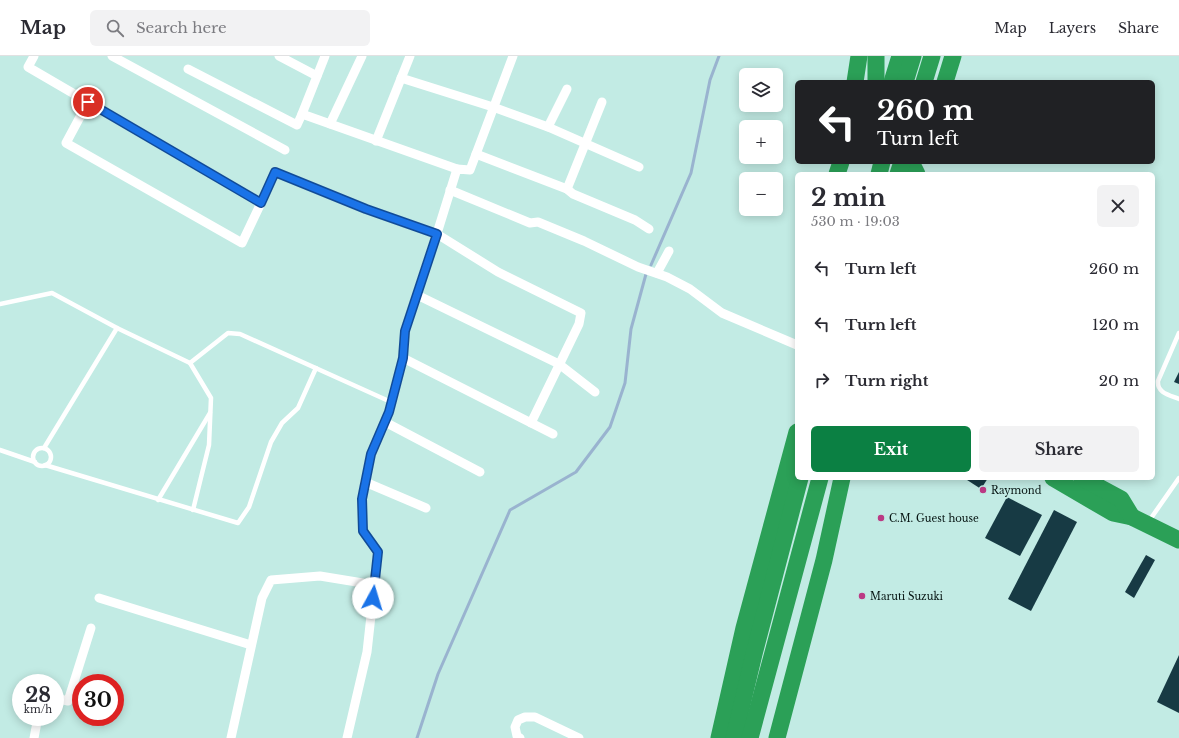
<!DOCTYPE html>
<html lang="en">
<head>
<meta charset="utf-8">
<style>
  body { margin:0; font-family:"Libre Baskerville",serif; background:#f2f2f3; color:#2b2b33; height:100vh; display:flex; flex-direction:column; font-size:15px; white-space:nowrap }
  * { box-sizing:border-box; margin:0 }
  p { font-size:13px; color:#7c7c81 }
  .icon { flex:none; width:22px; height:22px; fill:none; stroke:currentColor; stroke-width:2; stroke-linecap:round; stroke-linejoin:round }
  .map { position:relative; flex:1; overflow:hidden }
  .panel { position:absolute; left:795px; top:116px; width:360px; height:308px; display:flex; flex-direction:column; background:#fff; border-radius:6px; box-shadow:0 2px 10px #0003 }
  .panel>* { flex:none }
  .hud { position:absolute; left:795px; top:24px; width:360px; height:84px; border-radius:6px; box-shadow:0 2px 10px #0003; background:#202124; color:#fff; overflow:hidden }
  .tools { position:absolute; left:739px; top:12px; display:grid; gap:8px }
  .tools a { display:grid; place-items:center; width:44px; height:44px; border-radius:6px; background:#fff; box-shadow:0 2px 10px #0003; font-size:20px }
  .speed { position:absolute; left:12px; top:618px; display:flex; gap:8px; font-size:20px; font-weight:700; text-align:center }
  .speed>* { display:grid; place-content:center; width:52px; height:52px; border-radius:50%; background:#fff; box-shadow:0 2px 10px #0003; line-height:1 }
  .speed small { font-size:10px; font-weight:400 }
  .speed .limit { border:6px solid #d22; background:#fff; color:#111 }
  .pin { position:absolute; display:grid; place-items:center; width:34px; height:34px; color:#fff; margin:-17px; border:2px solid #fff; border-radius:50%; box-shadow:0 1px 4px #0007 }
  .me { position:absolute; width:44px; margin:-22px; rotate:6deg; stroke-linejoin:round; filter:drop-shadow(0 0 3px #0008) }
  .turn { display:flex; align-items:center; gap:14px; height:84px; padding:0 16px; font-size:18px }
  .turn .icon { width:52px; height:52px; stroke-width:2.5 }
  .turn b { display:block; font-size:28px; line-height:34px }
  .round { display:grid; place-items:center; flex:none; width:42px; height:42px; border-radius:6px; background:#f2f2f3 }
  .head { display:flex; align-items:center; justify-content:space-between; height:68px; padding:0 16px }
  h1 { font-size:24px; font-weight:700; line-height:30px }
  .primary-button { display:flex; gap:8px; margin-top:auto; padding:8px 16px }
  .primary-button a { flex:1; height:46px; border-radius:6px; background:#0b8043; color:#fff; font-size:16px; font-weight:700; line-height:46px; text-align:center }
  .primary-button a+a { background:#f2f2f3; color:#2b2b33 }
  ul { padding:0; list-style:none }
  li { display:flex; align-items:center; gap:12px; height:56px; padding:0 16px }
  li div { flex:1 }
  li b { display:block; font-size:15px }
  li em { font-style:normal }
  header { display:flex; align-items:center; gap:24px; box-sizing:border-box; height:56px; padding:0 20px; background:#fff; border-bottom:1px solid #e1e1e2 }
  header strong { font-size:19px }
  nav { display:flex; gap:22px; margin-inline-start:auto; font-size:14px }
  .search { width:280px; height:36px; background:#f2f2f3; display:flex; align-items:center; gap:10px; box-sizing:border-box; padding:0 14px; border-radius:6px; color:#7c7c81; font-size:15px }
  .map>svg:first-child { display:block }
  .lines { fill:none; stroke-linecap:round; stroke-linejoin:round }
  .stream { stroke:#99b3cf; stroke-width:3 }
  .building { fill:#173a44 }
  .lane { stroke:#fff; stroke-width:4.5 }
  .street { stroke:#fff; stroke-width:9 }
  .highway { stroke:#2ba057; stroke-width:17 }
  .route-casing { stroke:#114b97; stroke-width:10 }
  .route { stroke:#1a73e8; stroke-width:7 }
  .poi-dot { fill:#bb3a84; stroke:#c2ebe4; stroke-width:1.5 }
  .labels { text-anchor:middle; stroke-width:4; stroke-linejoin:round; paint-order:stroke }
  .poi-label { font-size:10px; fill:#061412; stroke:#c2ebe4; text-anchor:start }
</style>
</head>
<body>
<header>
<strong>Map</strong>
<div class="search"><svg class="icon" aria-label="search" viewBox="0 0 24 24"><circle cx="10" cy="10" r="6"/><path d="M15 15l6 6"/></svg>Search here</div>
<nav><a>Map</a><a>Layers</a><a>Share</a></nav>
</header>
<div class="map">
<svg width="1179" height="682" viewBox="0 0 1179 682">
  <rect width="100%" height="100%" fill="#c2ebe4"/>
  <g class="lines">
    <g class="stream">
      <polyline points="651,209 691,117 710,24 719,0"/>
      <polyline points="417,682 438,618 510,454 576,416 610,371 625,327 631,273 646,218"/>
    </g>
  </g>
  <g class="building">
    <polygon points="1179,316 1179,328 1174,326"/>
    <polygon points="964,422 988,422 981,433"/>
    <polygon points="1007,441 1042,459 1020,500 985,482"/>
    <polygon points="1054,454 1077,466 1031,555 1008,543"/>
    <polygon points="1146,499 1155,504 1134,542 1125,536"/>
    <polygon points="1179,599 1179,657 1157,646"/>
  </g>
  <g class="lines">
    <g class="lane">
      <polyline points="0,248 52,237 117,272 190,307 211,342 209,389 193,454"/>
      <path d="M1179,277L1158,325C1157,337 1169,339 1179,343"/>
      <polyline points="190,307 228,277 240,278 391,346"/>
      <polyline points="44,392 117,272"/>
      <circle cx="42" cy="401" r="9"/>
      <polyline points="0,394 35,406"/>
      <polyline points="45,409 238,467 249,451 271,386 282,367 298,352 316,312"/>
      <polyline points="158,444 210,357"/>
      <polyline points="1149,465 1179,422"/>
    </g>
    <g class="street">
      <polyline points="34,0 28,11 261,147 242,187 66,87 88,46"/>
      <polyline points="112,0 285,94"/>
      <polyline points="279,0 317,20"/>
      <polyline points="325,0 302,58 457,113"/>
      <polyline points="188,13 297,69 302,58"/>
      <polyline points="401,22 493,51 548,71 639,111"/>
      <polyline points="330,68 362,0"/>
      <polyline points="548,71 567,33"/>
      <polyline points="376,85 410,0"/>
      <polyline points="476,98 567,133 573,138 635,164 649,173"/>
      <polyline points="567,133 602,46"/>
      <polyline points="450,134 530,167 538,166 584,185 638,211 667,221 690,233 722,257 797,289"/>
      <polyline points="261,147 275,116 366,153 437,178 498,216 581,257 579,268 531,367"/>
      <polyline points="657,217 669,195"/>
      <polyline points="417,239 559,308 595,336"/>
      <polyline points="403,302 553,378"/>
      <polyline points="385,366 480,416"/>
      <polyline points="365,426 426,452"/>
      <polyline points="99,542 251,589"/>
      <polyline points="55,642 68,645 91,572"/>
      <polyline points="34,682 38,661"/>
      <polyline points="231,682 262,542 271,524 320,520 375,529"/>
      <polyline points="347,682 367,596 378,496 363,475 362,443 371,398 389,356 403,302 405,275 439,171 457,113 470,114 513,0"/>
      <polyline points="520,682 517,680 515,671 518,664 525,661 535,661 579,682"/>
    </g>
    <g class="highway">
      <polyline points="876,0 876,26"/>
      <polyline points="855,26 859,0"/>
      <polyline points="892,26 900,0"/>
      <polyline points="905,26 913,0"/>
      <polyline points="924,26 932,0"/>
      <polyline points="945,26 953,0"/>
      <polyline points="911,106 917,118"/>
      <polyline points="837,118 841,106"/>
      <polyline points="879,118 882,106"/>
      <polyline points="898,118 902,106"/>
      <polyline points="1053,422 1113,457 1132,461 1179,484"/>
      <polyline points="1082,422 1121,443 1132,461"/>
      <polyline points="719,682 744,572 797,376"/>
      <polyline points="734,682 754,598 800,422"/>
      <polyline points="750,682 820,422"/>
      <polyline points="777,682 824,504 842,422"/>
    </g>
  </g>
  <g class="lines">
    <g class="route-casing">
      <polyline id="route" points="88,46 261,147 275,116 366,153 437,178 405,275 403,302 389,356 371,398 362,443 363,475 378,496 373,542"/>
    </g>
    <use href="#route" class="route"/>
  </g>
  <g class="poi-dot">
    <circle cx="983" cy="434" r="4"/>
    <circle cx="881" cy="462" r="4"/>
    <circle cx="862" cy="540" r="4"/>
  </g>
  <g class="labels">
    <g class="poi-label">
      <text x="991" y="438">Raymond</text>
      <text x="889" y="466">C.M. Guest house</text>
      <text x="870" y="544">Maruti Suzuki</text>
    </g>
  </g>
</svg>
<div class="tools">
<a><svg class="icon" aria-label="layers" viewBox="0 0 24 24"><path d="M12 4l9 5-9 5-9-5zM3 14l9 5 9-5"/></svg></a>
<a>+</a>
<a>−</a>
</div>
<div class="speed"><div>28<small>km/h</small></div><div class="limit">30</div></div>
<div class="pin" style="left:88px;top:46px;background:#d93025"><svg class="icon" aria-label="arrive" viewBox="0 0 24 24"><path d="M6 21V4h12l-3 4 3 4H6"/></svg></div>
<svg class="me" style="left:373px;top:542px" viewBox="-20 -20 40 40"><circle r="19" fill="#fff"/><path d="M0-13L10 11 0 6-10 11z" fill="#1a73e8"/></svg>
<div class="hud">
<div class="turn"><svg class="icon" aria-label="left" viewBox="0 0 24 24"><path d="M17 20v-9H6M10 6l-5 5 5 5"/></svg><div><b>260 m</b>Turn left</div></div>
</div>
<section class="panel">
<div class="head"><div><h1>2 min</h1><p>530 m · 19:03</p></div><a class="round"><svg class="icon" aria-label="close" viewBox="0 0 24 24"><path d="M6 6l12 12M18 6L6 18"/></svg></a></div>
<ul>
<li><svg class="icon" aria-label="left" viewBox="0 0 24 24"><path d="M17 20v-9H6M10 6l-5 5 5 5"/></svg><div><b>Turn left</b></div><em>260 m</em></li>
<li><svg class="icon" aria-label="left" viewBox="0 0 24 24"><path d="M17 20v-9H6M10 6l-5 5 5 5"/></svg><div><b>Turn left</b></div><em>120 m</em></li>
<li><svg class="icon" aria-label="right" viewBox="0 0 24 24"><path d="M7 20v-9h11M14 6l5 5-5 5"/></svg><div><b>Turn right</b></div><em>20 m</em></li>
</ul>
<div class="primary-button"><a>Exit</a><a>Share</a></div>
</section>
</div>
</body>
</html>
